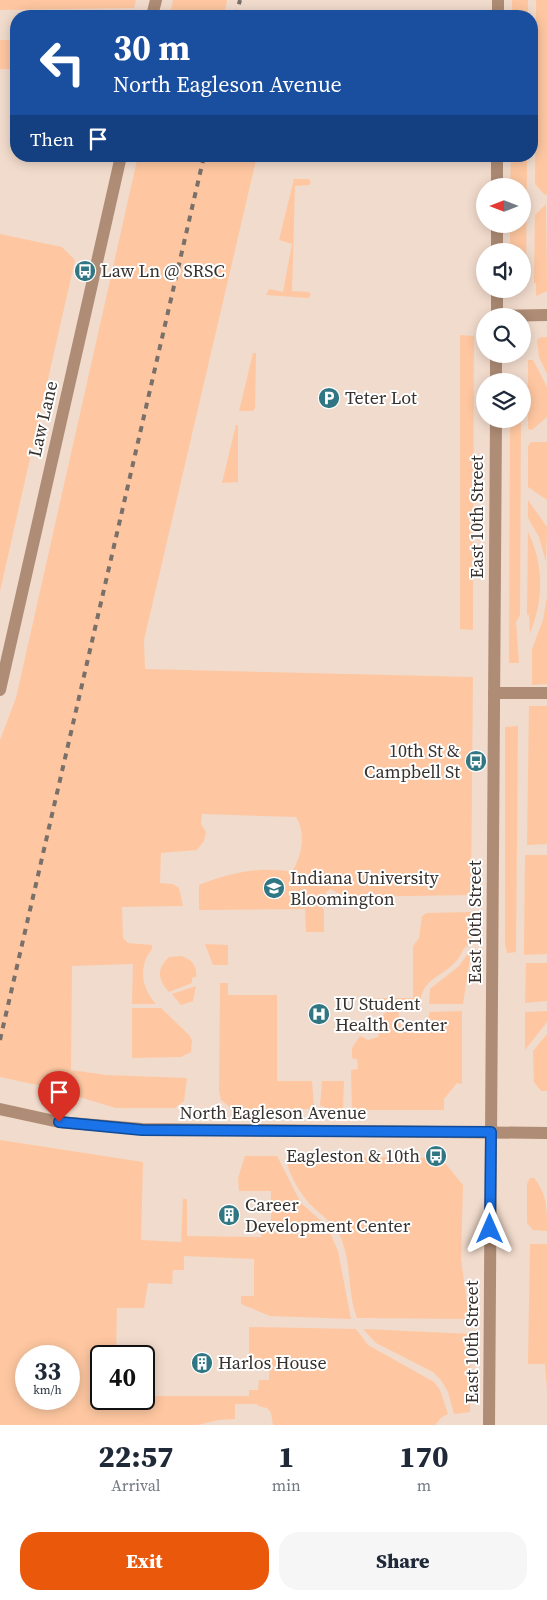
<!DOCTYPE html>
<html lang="en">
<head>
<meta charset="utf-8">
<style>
  body { margin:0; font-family:"Source Serif 4",serif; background:#f6f6f7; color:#1f2937; height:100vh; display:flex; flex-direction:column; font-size:19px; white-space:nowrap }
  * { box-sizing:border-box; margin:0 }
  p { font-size:16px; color:#747a83 }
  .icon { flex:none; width:28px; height:28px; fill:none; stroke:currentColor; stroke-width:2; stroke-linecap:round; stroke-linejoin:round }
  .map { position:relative; height:1425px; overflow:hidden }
  .drawer { display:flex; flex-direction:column; background:#fff; flex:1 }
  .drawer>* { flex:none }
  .guide { position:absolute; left:10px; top:10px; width:528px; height:152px; border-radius:20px; box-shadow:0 2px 12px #0003; background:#1a4fa0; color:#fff; overflow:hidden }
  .needle { width:32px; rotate:270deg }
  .buttons { position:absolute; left:476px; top:178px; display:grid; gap:10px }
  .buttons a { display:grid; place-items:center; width:55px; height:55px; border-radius:50%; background:#fff; box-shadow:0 2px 12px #0003; font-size:25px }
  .speed { position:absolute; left:15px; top:1345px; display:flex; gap:10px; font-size:25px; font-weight:700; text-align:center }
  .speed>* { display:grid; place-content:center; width:65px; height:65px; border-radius:50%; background:#fff; box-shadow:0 2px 12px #0003; line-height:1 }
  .speed small { font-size:12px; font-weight:400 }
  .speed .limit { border:2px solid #111; border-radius:8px; background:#fff; color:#111 }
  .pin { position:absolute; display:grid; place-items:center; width:42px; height:42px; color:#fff; margin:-51px -21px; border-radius:50% 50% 50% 0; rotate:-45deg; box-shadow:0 0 5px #0007 }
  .pin .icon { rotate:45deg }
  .me { position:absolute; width:55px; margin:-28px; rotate:0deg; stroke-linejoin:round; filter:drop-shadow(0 0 4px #0008) }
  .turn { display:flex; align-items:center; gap:18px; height:105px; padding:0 20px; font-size:22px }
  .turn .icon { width:65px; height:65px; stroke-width:2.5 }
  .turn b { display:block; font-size:35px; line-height:42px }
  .then { display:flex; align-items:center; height:48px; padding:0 20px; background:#0003; gap:10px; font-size:19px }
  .eta { display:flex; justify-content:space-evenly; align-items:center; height:85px; text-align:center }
  .eta b { font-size:30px; font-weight:800; line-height:35px }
  .primary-button { display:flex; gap:10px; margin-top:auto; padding:10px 20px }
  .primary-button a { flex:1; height:58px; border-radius:20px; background:#ea580c; color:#fff; font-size:20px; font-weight:800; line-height:58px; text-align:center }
  .primary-button a+a { background:#f6f6f7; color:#1f2937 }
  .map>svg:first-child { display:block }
  .built { fill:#f1dbcc; fill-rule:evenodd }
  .green { fill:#fec7a1; fill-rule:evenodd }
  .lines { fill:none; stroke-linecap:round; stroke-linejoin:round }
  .minor { stroke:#ae8c75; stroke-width:12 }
  .rail { stroke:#79706a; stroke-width:4; stroke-dasharray:6 6; stroke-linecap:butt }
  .route-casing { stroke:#114b97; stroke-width:12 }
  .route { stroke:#1a73e8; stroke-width:9 }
  .labels { text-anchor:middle; stroke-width:4; stroke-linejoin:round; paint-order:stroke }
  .poi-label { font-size:18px; fill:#37312d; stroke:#fff; text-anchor:start }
  .street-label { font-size:18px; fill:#37312d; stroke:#fff }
</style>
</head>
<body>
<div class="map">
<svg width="547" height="1425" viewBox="0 0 547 1425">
  <rect width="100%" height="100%" fill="#f8e9df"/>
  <path class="built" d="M0,0H547V1425H0ZM16,16H531V156H16ZM485,186H522V224H485ZM485,251H522V289H485ZM485,316H522V354H485ZM485,381H522V419H485ZM26,1356H69V1399H26ZM101,1356H144V1399H101Z"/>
  <g class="green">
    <polygon points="0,0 136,0 134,8 0,10"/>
    <polygon points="173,0 227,0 224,16 170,16"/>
    <rect x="512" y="0" width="16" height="16"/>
    <polygon points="536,0 547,0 547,194 545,195 535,184"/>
    <rect x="0" y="40" width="16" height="29"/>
    <path d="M138,156H257L144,640L145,669L473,677L471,895L346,897L330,889L319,899L324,910V932H306L305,909L199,910V885C229,873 260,866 292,872C301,856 307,835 296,817L202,814L201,824L206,832L204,841L197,850L161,853L160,883L173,884L179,888L183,906L122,907L123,938L128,943L152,945C153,951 148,953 146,959C139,975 145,992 156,1004H132L133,964L72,966L71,1070L106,1075L187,1078L184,1101L175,1108H116L42,1086L0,1077V740L16,698Z"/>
    <polygon points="511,156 527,156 526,284 523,284 522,251 510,251 510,224 522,224 522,186 510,186"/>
    <polygon points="294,179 309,179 311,182 309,185 295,186 292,291 308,292 311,294 309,298 266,295 269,289 283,292 292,244 279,240"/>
    <polygon points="546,204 547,291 536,296 536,283 534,283 535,215"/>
    <polygon points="0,234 62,247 75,260 0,591"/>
    <polygon points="460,335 474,336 473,630 460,629"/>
    <polygon points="541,337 547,337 547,374 539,357 537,340"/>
    <polygon points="253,353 256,353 255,408 253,411 239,411"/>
    <polygon points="528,360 533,360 547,387 547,417 532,430 528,429"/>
    <polygon points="510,419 521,419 520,615 516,622 519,663 509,663"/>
    <polygon points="236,425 238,425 238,482 222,483"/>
    <polygon points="531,442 547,442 547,500 528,487 528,446"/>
    <polygon points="528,500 547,527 546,562 539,537 528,518"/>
    <path d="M528,532C544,565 544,600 530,633L529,615H527Z"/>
    <polygon points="547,597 547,684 532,685 532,649 543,620"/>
    <polygon points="529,706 547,706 547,844 527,845"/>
    <polygon points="518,726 516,952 507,953 505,943 505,727"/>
    <polygon points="525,855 547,855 547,954 524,955"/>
    <path d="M473,912L472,944L465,947C462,951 460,957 457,960C443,977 422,978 420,1003L387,1006L373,1013L362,1002V998H413V946L419,938L422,916L427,913Z"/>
    <polygon points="205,944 228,945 228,965 213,965"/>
    <polygon points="471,952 463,1004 429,1004 430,989 459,966 467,955"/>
    <path d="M181,956C192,959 198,967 196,977L192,978V983L169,992C158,980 156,969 169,957Z"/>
    <polygon points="526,963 547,963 547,1001 525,1003"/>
    <polygon points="220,983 228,983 228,995 277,995 277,1081 312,1081 314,1106 310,1106 310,1109 232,1109 221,1100 219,1091"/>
    <polygon points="196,986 193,1001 181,1005 172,994"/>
    <polygon points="132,1008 161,1008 189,1035 192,1040 191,1052 181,1057 132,1058"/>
    <polygon points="398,1011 401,1027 408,1032 424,1028 430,1012 462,1011 462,1084 457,1083 444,1099 444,1110 352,1110 351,1070 358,1069 357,1059 352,1058 352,1048 360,1036 368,1040 378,1037 381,1028 379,1018 387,1012"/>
    <polygon points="547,1011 547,1022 525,1050 525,1012"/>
    <polygon points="547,1034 547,1091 541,1091 534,1082 533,1051"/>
    <polygon points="322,1081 344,1081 343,1109 324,1110 324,1106 320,1106"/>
    <path d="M0,1140L143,1162L141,1240L181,1242L183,1199H187V1236L261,1237L262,1231H271V1191H239L238,1178L245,1156H277L301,1203L327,1226L331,1235L338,1251L351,1319L270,1316L241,1304V1296H254V1259L184,1256V1270H173L172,1284L148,1283L144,1308H117L116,1356H101V1399H144V1396H249V1390H258L259,1380H269V1364H260L259,1358L249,1357V1327L356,1329L368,1345L434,1382L440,1390L448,1414L442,1417L435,1425H273L271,1413L267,1408L258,1406L257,1404H235V1419L218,1420L198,1425H0ZM26,1356H69V1399H26Z"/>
    <path d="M286,1156L441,1158L463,1185L461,1259L469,1319L357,1318C347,1292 352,1262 340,1236C333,1222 322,1216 312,1206C300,1194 287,1172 286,1156Z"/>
    <path d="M530,1178H534C547,1194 547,1209 547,1231L533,1230L527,1223V1184Z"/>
    <polygon points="530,1244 547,1244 547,1390 545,1364 528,1364"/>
    <polygon points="363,1329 471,1334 470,1412 454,1414 448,1392 441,1380 433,1372 376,1343"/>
  </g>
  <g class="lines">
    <g class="minor">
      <polyline points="152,16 156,0"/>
      <polyline points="498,16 498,0"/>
      <polyline points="497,186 497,156"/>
      <polyline points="497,251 497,224"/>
      <polyline points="497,316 547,315"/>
      <polyline points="497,316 497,289"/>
      <polyline points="496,381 496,354"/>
      <polyline points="0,690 121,156"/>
      <polyline points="494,693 547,693"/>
      <polyline points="0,1109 59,1122 142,1129 547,1133"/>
      <polyline points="489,1425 496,419"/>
    </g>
    <g class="rail">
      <polyline points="236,16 240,0"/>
      <polyline points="0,1040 204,156"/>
    </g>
  </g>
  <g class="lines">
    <g class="route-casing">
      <polyline id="route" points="59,1122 142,1130 491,1132 490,1229"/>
    </g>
    <use href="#route" class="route"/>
  </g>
  <defs>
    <g id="bus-disc" transform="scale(1.125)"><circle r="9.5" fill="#307683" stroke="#fff"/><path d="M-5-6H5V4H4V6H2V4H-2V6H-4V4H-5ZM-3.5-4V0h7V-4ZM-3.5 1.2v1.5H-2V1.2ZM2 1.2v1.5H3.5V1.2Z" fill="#fff"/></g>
    <g id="parking-disc" transform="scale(1.125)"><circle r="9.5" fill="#307683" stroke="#fff"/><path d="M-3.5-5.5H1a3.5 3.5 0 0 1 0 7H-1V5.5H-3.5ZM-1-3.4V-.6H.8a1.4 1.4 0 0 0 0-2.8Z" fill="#fff"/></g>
    <g id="university-disc" transform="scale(1.125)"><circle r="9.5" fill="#307683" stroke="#fff"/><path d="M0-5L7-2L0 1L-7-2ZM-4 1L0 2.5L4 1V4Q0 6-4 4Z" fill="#fff"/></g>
    <g id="hospital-disc" transform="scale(1.125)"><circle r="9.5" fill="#307683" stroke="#fff"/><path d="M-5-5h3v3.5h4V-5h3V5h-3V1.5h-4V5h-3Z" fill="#fff"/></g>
    <g id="building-disc" transform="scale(1.125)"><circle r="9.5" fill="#307683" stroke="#fff"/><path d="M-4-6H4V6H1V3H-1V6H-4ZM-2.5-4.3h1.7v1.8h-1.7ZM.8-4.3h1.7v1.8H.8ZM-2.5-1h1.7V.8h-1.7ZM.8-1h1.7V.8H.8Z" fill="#fff"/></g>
  </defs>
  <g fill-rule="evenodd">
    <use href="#bus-disc" x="85" y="271"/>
    <use href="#parking-disc" x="329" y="398"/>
    <use href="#bus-disc" x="476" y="761"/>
    <use href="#university-disc" x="274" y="888"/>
    <use href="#hospital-disc" x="319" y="1014"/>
    <use href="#bus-disc" x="436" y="1156"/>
    <use href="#building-disc" x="229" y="1215"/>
    <use href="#building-disc" x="202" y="1363"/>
  </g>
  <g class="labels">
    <g class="poi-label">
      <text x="101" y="277">Law Ln @ SRSC</text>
      <text x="345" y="404">Teter Lot</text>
      <text x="460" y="757" text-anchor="end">10th St &amp;<tspan x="460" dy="21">Campbell St</tspan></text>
      <text x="290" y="884">Indiana University<tspan x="290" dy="21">Bloomington</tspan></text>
      <text x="335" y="1010">IU Student<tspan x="335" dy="21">Health Center</tspan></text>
      <text x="420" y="1162" text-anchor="end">Eagleston &amp; 10th</text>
      <text x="245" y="1211">Career<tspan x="245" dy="21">Development Center</tspan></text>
      <text x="218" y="1369">Harlos House</text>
    </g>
    <g class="street-label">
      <text transform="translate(43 419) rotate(-77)" y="6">Law Lane</text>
      <text transform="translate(477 517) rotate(-90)" y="6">East 10th Street</text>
      <text transform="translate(475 922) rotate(-90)" y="6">East 10th Street</text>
      <text x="273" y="1119">North Eagleson Avenue</text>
      <text transform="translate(472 1342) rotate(-90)" y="6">East 10th Street</text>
    </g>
  </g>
</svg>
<div class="buttons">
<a><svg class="needle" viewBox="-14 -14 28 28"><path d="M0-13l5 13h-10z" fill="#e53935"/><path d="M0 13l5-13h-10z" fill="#747a83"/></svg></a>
<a><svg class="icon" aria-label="sound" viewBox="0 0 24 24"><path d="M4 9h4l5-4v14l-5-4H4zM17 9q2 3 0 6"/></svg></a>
<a><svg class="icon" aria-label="search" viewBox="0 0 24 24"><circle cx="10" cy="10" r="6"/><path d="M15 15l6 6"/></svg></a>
<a><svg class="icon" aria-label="layers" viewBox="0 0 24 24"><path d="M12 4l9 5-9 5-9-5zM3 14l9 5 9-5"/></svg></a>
</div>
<div class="speed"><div>33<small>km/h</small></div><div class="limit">40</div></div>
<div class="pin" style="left:59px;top:1122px;background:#d93025"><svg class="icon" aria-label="arrive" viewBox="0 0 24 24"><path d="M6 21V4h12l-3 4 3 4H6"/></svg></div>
<svg class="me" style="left:490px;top:1229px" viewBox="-20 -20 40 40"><path d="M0-17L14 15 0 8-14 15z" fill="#1a73e8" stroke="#fff" stroke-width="4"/></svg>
<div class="guide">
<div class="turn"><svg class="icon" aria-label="left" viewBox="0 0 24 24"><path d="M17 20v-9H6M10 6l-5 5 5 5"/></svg><div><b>30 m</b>North Eagleson Avenue</div></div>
<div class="then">Then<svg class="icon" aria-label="arrive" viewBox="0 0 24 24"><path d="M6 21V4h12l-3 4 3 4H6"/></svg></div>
</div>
</div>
<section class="drawer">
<div class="eta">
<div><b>22:57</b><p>Arrival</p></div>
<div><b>1</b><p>min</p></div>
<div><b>170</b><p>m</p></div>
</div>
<div class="primary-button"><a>Exit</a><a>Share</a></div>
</section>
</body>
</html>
